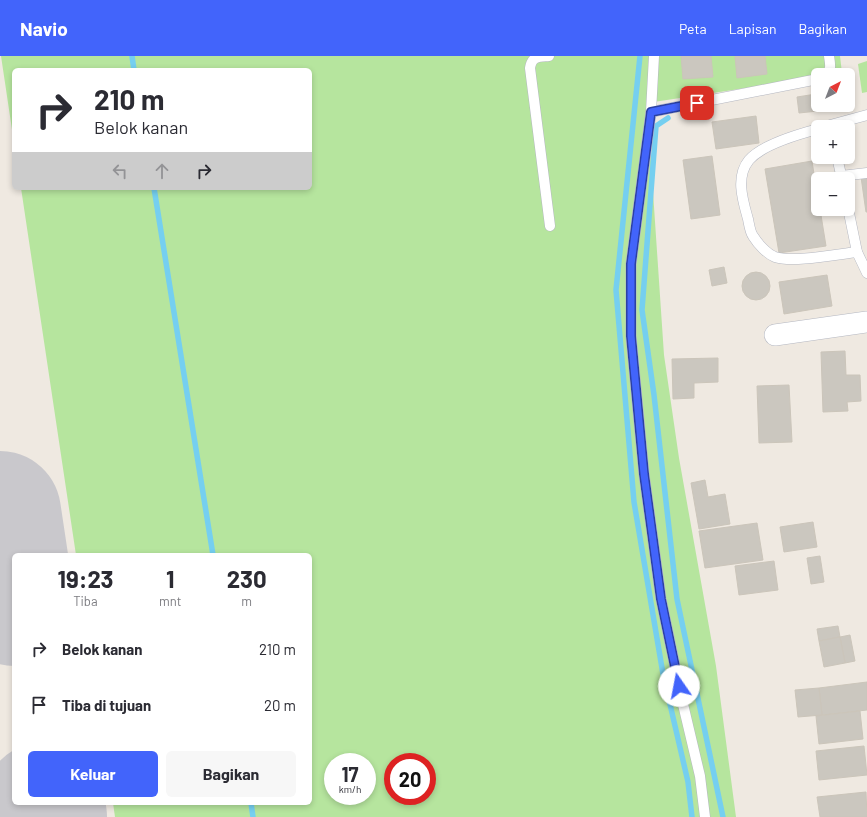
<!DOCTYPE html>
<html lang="id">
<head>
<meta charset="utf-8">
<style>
  body { margin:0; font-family:Barlow,sans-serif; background:#f7f7f7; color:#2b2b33; height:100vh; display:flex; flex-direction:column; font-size:15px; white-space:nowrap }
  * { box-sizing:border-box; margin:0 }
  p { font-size:13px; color:#7c7c81 }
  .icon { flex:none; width:22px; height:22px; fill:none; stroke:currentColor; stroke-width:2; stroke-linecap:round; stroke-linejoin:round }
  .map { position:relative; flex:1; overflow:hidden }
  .sheet { position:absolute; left:12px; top:497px; width:300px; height:252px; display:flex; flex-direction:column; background:#fff; border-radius:6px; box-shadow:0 2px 6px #0003 }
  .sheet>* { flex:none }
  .guide { position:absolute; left:12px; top:12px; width:300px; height:122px; border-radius:6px; box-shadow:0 2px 6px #0003; background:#fff; color:#2b2b33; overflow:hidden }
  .needle { width:26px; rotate:42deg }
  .buttons { position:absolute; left:811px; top:12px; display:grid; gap:8px }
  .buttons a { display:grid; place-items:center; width:44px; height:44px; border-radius:6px; background:#fff; box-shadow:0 2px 6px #0003; font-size:20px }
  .speed { position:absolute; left:324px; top:697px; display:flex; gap:8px; font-size:20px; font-weight:700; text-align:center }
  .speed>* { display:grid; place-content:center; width:52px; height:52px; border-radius:50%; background:#fff; box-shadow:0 2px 6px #0003; line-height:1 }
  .speed small { font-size:10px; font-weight:400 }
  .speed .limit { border:6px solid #d22; background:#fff; color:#111 }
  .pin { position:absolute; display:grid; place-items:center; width:34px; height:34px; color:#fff; margin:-17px; border-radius:8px; box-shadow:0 2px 6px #0006 }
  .me { position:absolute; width:44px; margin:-22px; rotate:348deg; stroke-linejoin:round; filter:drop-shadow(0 0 3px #0008) }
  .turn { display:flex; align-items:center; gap:14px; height:84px; padding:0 16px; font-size:18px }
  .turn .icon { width:52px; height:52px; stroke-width:2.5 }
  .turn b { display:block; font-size:28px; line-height:34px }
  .lanes { display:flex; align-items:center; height:38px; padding:0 16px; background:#0003; justify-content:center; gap:20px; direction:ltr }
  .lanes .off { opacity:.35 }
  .eta { display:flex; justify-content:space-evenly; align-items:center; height:68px; text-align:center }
  .eta b { font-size:24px; font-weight:700; line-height:28px }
  .action { display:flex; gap:8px; margin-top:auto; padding:8px 16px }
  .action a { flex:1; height:46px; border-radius:6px; background:#4264fb; color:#fff; font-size:16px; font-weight:700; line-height:46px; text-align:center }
  .action a+a { background:#f7f7f7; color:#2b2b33 }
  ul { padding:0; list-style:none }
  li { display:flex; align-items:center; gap:12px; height:56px; padding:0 16px }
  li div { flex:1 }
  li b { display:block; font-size:15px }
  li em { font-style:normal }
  header { display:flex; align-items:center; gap:24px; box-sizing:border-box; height:56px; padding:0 20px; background:#4264fb; color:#fff }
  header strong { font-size:19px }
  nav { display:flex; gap:22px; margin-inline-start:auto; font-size:14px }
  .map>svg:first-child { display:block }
  .green { fill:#b6e59e; fill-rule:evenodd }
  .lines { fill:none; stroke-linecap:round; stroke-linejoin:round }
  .stream { stroke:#75cff0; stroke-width:5.5 }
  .runway { stroke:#c9c8cc; stroke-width:122 }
  .building { fill:#cbc7bf; stroke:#cbc5ba }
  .service-casing { stroke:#b4b7c1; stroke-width:11 }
  .minor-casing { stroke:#b4b7c1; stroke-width:22 }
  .service { stroke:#fff; stroke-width:10 }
  .minor { stroke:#fff; stroke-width:21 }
  .route-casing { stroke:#2b41a3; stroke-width:10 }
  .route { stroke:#4264fb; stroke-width:7 }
</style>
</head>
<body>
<header>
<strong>Navio</strong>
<nav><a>Peta</a><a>Lapisan</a><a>Bagikan</a></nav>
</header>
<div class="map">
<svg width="867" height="761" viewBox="0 0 867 761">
  <rect width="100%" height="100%" fill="#efe9e1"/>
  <g class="green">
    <path d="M1,0H840L842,17L818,19V21L647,47L664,299L679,402L716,610L736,761H115L113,747H310V499H76L21,132H310V14H14V87ZM333,706H367V740H333ZM393,706H427V740H393Z"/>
    <polygon points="867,5 867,36 862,37 858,8"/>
  </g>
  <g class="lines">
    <g class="stream">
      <polyline points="132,0 134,14"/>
      <polyline points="640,0 616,234 634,446 663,618 688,726 692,761"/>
      <polyline points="668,62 656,70 642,254 654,339 677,543 723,761"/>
      <polyline points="154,132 213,499"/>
      <polyline points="251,747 253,761"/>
    </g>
    <g class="runway">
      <polyline points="0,456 14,549"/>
      <polyline points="44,747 46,761"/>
    </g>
  </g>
  <g class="building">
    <polygon points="681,0 711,0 713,21 683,23"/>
    <polygon points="735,0 765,0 767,18 737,22"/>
    <polygon points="816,38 818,55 799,57 797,41"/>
    <polygon points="756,60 759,87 716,93 712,66"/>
    <polygon points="712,100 720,159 691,163 683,104"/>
    <polygon points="812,105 818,144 818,153 820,153 826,190 779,197 765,113"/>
    <polygon points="867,120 867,156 866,156 861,121"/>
    <polygon points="724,211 727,227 712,230 709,214"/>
    <circle cx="756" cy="230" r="14"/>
    <polygon points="827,219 832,250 784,258 779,226"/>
    <polygon points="845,295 846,319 860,319 861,345 847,346 848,355 823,356 821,296"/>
    <polygon points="718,302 718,326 694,327 694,342 673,343 672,303"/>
    <polygon points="789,329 792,386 759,387 757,330"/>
    <polygon points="705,424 708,441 725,438 730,468 699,473 691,427"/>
    <polygon points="813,466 817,491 784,496 780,471"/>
    <polygon points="757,467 763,504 705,512 699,475"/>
    <polygon points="820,500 824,526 811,528 807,502"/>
    <polygon points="774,505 778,534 739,539 735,510"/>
    <polygon points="838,570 840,581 819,585 817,573"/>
    <polygon points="850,579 855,605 845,607 840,581"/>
    <polygon points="840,581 845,607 824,611 819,585"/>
    <polygon points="867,626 867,654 822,659 819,632"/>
    <polygon points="819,632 822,659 798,661 795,634"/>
    <polygon points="860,655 863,683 819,688 816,660"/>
    <polygon points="864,690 867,719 819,724 816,695"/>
    <polygon points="866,736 867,761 820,761 817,741"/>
  </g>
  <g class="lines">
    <g class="service-casing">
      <g id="service">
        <path d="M549,0C538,1 532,0 530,12L550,170"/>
        <polyline points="654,0 651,56 631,208 631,280 644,418 661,543 682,644 700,720 705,761"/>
        <path d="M826,19C832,14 830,7 829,0"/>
        <polyline points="651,56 818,23"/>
        <polyline points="823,71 867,59"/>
        <path d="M818,73C799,78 762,89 749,104C735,121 743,145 748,163C749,168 750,176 753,180C758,188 767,198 775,201C793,207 838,198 857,196"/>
        <polyline points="837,101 842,123"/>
        <polyline points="841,120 867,117"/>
        <polyline points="848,152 857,196 867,217"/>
      </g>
    </g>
    <g class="minor-casing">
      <polyline id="minor" points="775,279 867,266"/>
    </g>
    <use href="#service" class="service"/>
    <use href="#minor" class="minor"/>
  </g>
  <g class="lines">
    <g class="route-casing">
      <polyline id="route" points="679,630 661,543 644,418 631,280 631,208 651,56 697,47"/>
    </g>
    <use href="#route" class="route"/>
  </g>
</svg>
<div class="buttons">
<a><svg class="needle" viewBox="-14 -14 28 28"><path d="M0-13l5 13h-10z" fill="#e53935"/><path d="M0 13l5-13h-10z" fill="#7c7c81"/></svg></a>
<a>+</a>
<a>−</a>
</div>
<div class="speed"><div>17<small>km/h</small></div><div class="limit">20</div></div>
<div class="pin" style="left:697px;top:47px;background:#d93025"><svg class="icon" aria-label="arrive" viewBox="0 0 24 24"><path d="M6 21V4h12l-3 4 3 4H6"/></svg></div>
<svg class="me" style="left:679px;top:630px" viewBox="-20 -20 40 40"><circle r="19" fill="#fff"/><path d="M0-13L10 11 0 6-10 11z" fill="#4264fb"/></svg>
<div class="guide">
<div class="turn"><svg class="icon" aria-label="right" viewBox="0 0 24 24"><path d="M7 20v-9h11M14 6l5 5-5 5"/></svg><div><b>210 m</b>Belok kanan</div></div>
<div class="lanes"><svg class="icon off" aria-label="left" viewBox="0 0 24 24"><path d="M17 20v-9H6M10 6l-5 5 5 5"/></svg><svg class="icon off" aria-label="ahead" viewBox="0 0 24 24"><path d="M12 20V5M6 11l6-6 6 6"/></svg><svg class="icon" aria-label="right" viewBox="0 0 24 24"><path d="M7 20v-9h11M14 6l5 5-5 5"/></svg></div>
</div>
<section class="sheet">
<div class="eta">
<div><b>19:23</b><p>Tiba</p></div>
<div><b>1</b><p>mnt</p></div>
<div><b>230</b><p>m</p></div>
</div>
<ul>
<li><svg class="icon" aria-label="right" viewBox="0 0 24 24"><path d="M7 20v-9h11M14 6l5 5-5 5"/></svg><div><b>Belok kanan</b></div><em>210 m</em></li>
<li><svg class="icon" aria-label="arrive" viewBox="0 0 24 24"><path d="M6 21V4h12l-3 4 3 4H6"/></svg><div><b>Tiba di tujuan</b></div><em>20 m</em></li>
</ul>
<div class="action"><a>Keluar</a><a>Bagikan</a></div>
</section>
</div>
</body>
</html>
